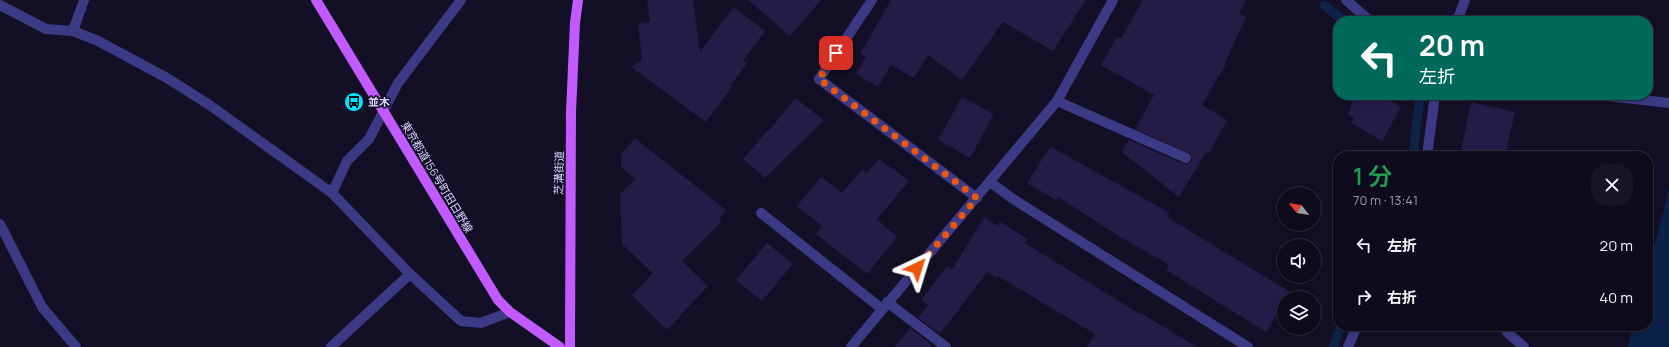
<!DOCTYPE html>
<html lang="ja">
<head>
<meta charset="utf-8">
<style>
  body { margin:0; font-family:Manrope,"Noto Sans JP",sans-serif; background:#171425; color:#f1f3f6; height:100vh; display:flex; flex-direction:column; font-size:15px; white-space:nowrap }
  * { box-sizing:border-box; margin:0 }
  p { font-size:13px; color:#9b9ba3 }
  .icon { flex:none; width:22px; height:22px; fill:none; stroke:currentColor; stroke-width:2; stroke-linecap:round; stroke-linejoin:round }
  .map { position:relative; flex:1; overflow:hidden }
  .sheet { position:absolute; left:1333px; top:151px; width:320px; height:180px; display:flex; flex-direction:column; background:#0e0b1c; border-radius:16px; box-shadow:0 2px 6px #0003,0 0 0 1px #2e2b3b }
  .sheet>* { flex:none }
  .top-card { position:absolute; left:1333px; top:16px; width:320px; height:84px; border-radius:16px; box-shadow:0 2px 6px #0003,0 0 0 1px #2e2b3b; background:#00695c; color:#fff; overflow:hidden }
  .needle { width:26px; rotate:300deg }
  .buttons { position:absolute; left:1277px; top:187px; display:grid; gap:8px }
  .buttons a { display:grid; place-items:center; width:44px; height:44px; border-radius:50%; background:#0e0b1c; box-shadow:0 2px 6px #0003,0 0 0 1px #2e2b3b; font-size:20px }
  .pin { position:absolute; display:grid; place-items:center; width:34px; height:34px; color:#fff; margin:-17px; border-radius:8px; box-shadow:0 2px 6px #0006 }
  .me { position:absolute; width:44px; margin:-22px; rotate:41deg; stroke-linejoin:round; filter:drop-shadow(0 0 3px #0008) }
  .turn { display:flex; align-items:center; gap:14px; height:84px; padding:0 20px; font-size:18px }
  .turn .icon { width:52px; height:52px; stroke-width:2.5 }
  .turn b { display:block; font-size:28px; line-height:34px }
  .round { display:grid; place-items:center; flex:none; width:42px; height:42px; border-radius:16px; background:#171425 }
  .headline { display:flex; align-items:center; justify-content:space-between; height:68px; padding:0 20px }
  h1 { font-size:24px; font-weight:600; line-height:30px; color:#1e9e55 }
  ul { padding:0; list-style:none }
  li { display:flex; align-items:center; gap:12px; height:52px; padding:0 20px }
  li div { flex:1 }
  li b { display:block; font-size:15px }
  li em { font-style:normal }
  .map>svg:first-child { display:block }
  .water { fill:#0c2248 }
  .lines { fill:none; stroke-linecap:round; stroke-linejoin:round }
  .stream { stroke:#0c2248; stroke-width:9 }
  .building { fill:#241b47 }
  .minor { stroke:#3d3a85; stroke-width:10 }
  .major { stroke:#c25bff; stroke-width:10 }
  .route { stroke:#ea580c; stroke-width:7; stroke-dasharray:0 12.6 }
  .labels { text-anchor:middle; stroke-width:3; stroke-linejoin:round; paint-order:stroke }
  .poi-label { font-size:11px; font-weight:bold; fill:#d9d4ff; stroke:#130f26; text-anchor:start }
  .street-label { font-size:11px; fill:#d9d4ff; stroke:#130f26 }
</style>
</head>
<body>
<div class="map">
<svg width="1669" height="347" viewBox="0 0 1669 347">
  <rect width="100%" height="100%" fill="#130f26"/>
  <polygon class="water" points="1669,189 1669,347 1628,347 1633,326 1648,326 1648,271"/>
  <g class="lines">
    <g class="stream">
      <polyline points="1324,5 1344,21"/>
      <polyline points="1413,156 1420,95"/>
      <polyline points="1333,347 1341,326"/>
    </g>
  </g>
  <g class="building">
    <polygon points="647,0 693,0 700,52 733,7 765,31 743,61 747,63 730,86 732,87 706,122 631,67 642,60 638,23 650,22"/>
    <polygon points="748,0 821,0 790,36"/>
    <polygon points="891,0 1086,0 1053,51 1003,22 962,80 928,55 914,78 891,65 878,87 856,74 866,57 860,54"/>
    <polygon points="1143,0 1246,0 1239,14 1246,17 1225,63 1226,64 1202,105 1227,120 1209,153 1206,152 1179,197 1122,152 1129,140 1184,164 1190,163 1192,160 1191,155 1135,129 1154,95 1101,65 1117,37 1121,39"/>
    <polygon points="1355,95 1380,95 1401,107 1382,141 1351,123 1354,118 1348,115"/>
    <polygon points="962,97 994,114 970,158 938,140"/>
    <polygon points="795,98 824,120 765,178 743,159 768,130 769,131"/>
    <polygon points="1471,102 1515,112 1505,156 1460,156"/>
    <polygon points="635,138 726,210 719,218 722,221 682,261 708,286 667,330 632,295 653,273 622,244 620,194 635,179 621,167 621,154"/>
    <polygon points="1051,147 1170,213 1167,217 1290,292 1286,298 1284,298 1284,302 1266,332 1166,270 1169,265 1114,233 1058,197 1056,200 1027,183 1046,153 1047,153"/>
    <polygon points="879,159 909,181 877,219 897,237 867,274 816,234 822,226 797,206 821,177 842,193 863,169 866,173"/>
    <polygon points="984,217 998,226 1000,222 1028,239 1025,243 1140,314 1141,313 1197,347 1087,347 1095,334 998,276 997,278 987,272 940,334 918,318 928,305 921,300 947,266 952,270"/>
    <polygon points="767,243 793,264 762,301 736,280"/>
    <polygon points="910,328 932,345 930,347 895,347"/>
  </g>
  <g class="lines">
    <g class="minor">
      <polyline points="872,0 819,79 977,198"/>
      <polyline points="1346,0 1370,21"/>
      <polyline points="0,5 46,29 73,31 98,41 167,78 208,104 332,193 410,274 461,321 481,323 510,312"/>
      <polyline points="1457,21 1465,0"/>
      <polyline points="73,31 84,0"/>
      <polyline points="1598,95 1669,103"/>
      <polyline points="1057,101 1186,158"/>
      <polyline points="1427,156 1435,95"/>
      <polyline points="990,182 1013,199 1248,347"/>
      <polyline points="332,193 347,161 369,139 398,83 461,0"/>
      <polyline points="761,213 882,309"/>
      <polyline points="0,224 42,307 76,347"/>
      <polyline points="887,302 946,347"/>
      <polyline points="1503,326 1508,333 1524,347"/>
      <polyline points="331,347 410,274"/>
      <polyline points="851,347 1057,101 1113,0"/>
      <polyline points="1348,347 1357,326"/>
    </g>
    <g class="major">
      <polyline points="316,0 498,300 510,312 560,347"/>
      <polyline points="570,347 571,112 575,23 578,0"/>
    </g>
  </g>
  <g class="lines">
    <polyline class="route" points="836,53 819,79 977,198 917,268"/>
  </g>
  <defs>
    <g id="bus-disc" transform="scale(1)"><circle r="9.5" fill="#00e5ff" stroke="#130f26"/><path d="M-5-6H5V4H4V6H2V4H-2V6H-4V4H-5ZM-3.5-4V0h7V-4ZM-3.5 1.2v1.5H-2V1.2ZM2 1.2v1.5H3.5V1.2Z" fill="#111"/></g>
  </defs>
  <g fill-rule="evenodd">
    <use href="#bus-disc" x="354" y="102"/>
  </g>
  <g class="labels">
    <g class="poi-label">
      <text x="368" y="106">並木</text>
    </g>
    <g class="street-label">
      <text transform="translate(559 173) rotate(-89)" y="4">芝溝街道</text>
      <text transform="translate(437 177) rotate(59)" y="4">東京都道156号町田日野線</text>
    </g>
  </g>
</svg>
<div class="buttons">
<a><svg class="needle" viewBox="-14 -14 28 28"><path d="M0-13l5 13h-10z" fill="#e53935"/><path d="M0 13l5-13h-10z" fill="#9b9ba3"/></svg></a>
<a><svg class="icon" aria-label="sound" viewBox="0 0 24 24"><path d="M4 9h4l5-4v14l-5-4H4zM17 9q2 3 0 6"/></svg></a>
<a><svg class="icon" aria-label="layers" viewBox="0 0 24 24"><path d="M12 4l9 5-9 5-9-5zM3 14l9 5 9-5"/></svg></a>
</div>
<div class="pin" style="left:836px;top:53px;background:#d93025"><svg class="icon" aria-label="arrive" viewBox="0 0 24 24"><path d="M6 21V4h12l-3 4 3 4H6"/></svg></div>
<svg class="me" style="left:917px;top:268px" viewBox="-20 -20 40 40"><path d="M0-17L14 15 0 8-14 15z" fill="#ea580c" stroke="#fff" stroke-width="4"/></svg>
<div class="top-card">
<div class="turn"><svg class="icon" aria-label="left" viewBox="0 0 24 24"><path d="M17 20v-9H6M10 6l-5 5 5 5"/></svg><div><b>20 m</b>左折</div></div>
</div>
<section class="sheet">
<div class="headline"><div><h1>1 分</h1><p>70 m · 13:41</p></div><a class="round"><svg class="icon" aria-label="close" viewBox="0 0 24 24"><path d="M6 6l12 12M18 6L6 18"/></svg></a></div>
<ul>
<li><svg class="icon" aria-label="left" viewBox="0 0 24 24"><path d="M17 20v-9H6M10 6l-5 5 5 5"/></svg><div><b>左折</b></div><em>20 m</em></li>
<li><svg class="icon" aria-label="right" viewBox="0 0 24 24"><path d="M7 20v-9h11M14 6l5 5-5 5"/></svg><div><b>右折</b></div><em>40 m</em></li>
</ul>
</section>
</div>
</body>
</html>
